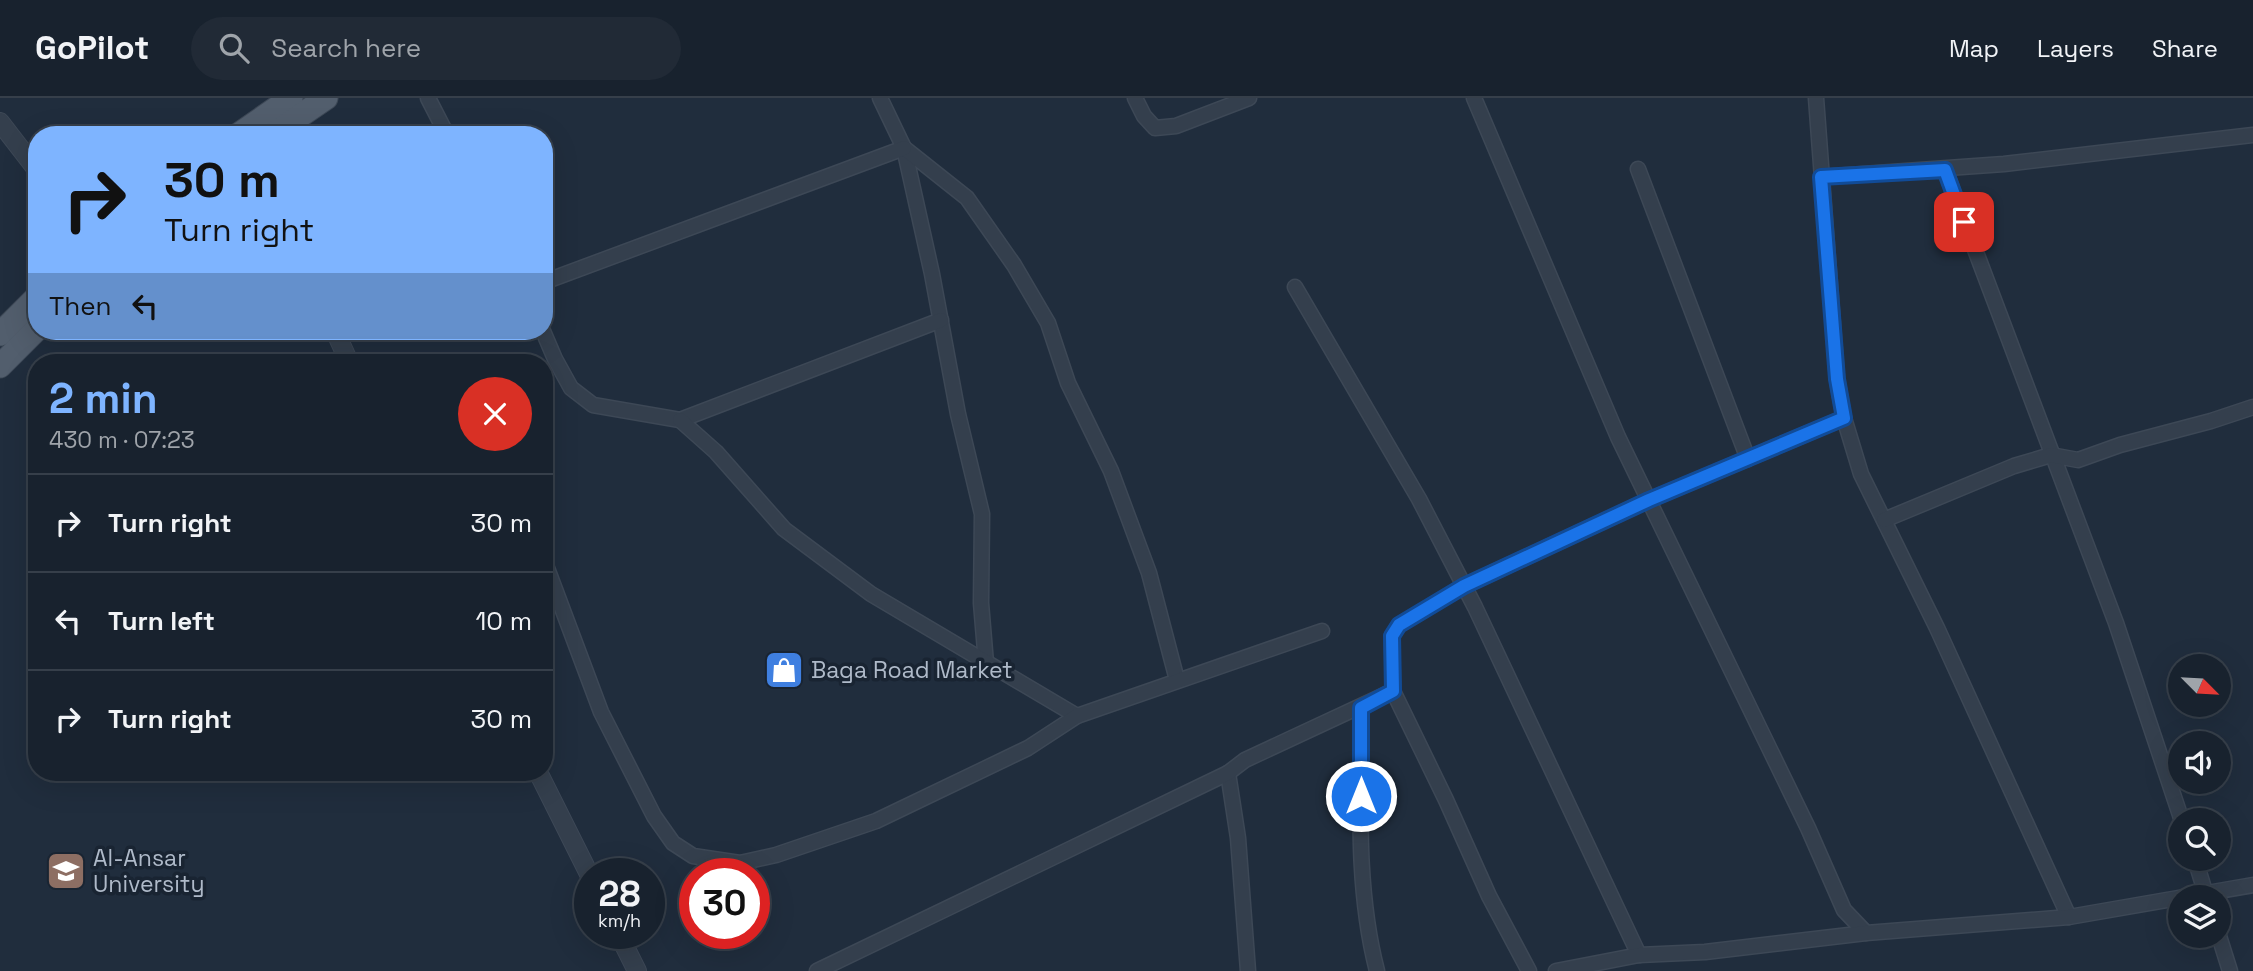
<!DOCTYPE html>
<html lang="en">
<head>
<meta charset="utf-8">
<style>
  body { margin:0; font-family:"Space Grotesk",sans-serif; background:#212a36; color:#f1f3f6; height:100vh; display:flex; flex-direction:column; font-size:26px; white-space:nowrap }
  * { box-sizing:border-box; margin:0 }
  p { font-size:23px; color:#9fa4aa }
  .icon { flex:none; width:38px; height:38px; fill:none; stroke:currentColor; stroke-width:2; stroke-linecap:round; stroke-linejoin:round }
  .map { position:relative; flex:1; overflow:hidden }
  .side { position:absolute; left:28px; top:256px; width:525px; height:427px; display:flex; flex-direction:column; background:#18222e; border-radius:28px; box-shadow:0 7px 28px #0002,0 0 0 2px #363f4a }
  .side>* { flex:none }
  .top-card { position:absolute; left:28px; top:28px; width:525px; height:214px; border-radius:28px; box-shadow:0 7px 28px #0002,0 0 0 2px #363f4a; background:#7eb4ff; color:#111; overflow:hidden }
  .needle { width:46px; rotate:114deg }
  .controls { position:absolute; left:2168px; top:556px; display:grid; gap:14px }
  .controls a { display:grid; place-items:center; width:63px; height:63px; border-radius:50%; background:#18222e; box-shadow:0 7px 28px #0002,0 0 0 2px #363f4a; font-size:35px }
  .speed { position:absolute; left:574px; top:760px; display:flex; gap:14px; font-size:35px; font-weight:700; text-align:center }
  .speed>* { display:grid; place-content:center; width:91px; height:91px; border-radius:50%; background:#18222e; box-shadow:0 7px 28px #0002,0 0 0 2px #363f4a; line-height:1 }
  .speed small { font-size:18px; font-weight:400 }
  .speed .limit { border:10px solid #d22; background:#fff; color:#111 }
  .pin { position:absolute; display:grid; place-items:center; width:60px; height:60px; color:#fff; margin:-30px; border-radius:14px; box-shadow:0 4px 10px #0006 }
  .me { position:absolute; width:77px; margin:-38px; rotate:0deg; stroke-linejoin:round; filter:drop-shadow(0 0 5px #0008) }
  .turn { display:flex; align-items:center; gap:24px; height:147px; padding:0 21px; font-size:32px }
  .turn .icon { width:91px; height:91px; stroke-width:2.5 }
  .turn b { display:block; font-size:49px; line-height:60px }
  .then { display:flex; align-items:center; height:66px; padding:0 21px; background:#0003; gap:14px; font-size:26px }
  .round { display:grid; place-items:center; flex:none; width:74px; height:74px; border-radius:37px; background:#212a36 }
  .overview { display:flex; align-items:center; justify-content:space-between; height:119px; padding:0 21px }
  h1 { font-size:42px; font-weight:800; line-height:52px; color:#7eb4ff }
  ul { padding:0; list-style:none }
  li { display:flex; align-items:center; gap:21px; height:98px; padding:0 21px; border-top:2px solid #363f4a }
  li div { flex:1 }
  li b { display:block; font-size:26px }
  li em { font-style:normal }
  header { display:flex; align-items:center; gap:42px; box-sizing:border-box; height:98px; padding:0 35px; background:#18222e; border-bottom:2px solid #363f4a }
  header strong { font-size:33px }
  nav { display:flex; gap:38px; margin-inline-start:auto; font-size:24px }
  .search { width:490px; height:63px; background:#212a36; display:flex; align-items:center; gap:18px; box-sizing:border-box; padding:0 24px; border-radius:38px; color:#9fa4aa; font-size:26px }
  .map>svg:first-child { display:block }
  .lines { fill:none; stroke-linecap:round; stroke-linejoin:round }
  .minor-casing { stroke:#3d4856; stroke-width:17 }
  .tertiary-casing { stroke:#3d4856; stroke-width:20 }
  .primary-casing { stroke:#3d4856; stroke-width:25 }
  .minor { stroke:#343f4d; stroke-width:14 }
  .tertiary { stroke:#343f4d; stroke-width:18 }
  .primary { stroke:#525e6d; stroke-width:23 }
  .route-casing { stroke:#114b97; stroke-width:18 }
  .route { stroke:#1a73e8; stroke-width:12 }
  .labels { text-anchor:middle; stroke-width:7; stroke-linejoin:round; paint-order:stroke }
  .poi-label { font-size:23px; fill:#afbac9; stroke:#192432; text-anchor:start }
</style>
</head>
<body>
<header>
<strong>GoPilot</strong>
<div class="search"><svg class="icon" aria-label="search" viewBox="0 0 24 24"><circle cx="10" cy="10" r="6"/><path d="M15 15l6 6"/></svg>Search here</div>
<nav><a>Map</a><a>Layers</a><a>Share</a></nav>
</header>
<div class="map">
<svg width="2253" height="873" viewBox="0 0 2253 873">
  <rect width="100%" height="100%" fill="#202d3d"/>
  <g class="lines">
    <g class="minor-casing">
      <g id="minor">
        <polyline points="428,0 447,37"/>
        <polyline points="880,0 904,50 932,176 958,316 982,416 981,505 986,565"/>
        <polyline points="1135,0 1144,18 1155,30 1176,28 1249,0"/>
        <polyline points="1474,0 1618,339 1808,730 1844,812 1866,835"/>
        <polyline points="1816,0 1837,281 1844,320 1861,376 1937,530 2069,819"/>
        <polyline points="904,50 967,100 1014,167 1048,225 1068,285 1111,373 1149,475 1177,582"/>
        <polyline points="1638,71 1748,361"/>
        <polyline points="1945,72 2116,525 2182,723"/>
        <polyline points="1821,79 2004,66 2253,37"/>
        <polyline points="544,184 904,50"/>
        <polyline points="1295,189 1419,401 1475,509 1639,857"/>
        <polyline points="543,233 555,261 571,290 593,307 680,322 941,222"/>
        <polyline points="680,322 716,354 784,431 871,496 1077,618"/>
        <polyline points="1884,422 2014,368 2051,357 2078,362 2120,347 2211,323 2253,309"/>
        <polyline points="544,462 601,614 654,718 673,745 693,758 740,765 776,757 876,723 1028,650 1077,618 1322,533"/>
        <path d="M1361,610C1361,698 1355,788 1377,873"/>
        <polyline points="1228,675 1238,740 1248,873"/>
        <polyline points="2195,761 2207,800"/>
        <polyline points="2219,838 2230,873"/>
        <polyline points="817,873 1228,675 1245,662 1393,593"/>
        <polyline points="1529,873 1489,798 1446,702 1393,593 1392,538 1399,527 1464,488 1649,402 1844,320"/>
        <polyline points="1556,873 1639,857 1705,854 1866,835 2069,819 2253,787"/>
      </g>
    </g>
    <g class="tertiary-casing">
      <g id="tertiary">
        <polyline points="0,24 37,72"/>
        <polyline points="335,233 349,264"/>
        <polyline points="538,674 590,778"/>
        <polyline points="618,835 637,873"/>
      </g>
    </g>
    <g class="primary-casing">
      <g id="primary">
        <polyline points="238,37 291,0"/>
        <polyline points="272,37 326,0"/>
        <polyline points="0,236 37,199"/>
        <polyline points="0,268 37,231"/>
      </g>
    </g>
    <use href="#minor" class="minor"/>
    <use href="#tertiary" class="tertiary"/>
    <use href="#primary" class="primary"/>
  </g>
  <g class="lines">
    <g class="route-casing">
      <polyline id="route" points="1361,698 1361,610 1393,593 1392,538 1399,527 1464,488 1649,402 1844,320 1837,281 1821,79 1945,72 1964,124"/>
    </g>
    <use href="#route" class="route"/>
  </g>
  <defs>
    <g id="shop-square" transform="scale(2.0125)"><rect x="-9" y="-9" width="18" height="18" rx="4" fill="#3f7fe0" stroke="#192432"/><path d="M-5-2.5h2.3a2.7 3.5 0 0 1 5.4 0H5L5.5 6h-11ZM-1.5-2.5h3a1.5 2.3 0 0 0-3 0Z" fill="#fff"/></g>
    <g id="university-square" transform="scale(2.0125)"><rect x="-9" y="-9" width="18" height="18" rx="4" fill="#8d6e63" stroke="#192432"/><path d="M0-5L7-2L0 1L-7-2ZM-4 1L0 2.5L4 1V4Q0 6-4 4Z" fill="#fff"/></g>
  </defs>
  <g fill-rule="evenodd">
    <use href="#shop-square" x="784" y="572"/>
    <use href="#university-square" x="66" y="773"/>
  </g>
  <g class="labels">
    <g class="poi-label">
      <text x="811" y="580">Baga Road Market</text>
      <text x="93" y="768">Al-Ansar<tspan x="93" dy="26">University</tspan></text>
    </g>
  </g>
</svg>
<div class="controls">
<a><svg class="needle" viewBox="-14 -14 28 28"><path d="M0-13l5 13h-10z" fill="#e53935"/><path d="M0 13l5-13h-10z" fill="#9fa4aa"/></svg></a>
<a><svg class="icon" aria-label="sound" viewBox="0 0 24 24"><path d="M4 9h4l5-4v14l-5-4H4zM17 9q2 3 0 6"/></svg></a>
<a><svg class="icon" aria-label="search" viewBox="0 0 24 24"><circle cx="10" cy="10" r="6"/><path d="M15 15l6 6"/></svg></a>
<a><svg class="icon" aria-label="layers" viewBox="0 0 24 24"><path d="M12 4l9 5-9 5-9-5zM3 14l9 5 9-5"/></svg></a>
</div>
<div class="speed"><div>28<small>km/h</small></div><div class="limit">30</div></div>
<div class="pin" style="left:1964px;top:124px;background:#d93025"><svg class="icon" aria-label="arrive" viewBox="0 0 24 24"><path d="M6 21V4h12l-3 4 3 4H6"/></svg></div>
<svg class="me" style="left:1361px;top:698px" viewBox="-20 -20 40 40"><circle r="17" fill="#1a73e8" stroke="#fff" stroke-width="3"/><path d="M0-11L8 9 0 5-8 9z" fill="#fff"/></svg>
<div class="top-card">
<div class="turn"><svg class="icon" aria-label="right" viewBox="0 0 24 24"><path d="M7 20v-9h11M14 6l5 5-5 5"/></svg><div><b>30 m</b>Turn right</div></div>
<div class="then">Then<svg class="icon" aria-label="left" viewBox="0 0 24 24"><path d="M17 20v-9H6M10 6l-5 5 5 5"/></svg></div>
</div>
<section class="side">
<div class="overview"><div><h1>2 min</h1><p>430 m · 07:23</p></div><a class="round" style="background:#d93025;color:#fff"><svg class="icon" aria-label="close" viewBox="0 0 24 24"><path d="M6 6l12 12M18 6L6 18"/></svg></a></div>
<ul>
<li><svg class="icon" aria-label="right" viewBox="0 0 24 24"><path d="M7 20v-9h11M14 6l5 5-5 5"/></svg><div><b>Turn right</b></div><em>30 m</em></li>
<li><svg class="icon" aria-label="left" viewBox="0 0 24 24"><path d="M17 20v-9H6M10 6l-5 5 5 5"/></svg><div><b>Turn left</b></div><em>10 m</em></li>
<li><svg class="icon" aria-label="right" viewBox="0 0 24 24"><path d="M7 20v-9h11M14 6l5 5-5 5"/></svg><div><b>Turn right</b></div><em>30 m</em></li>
</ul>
</section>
</div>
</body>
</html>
